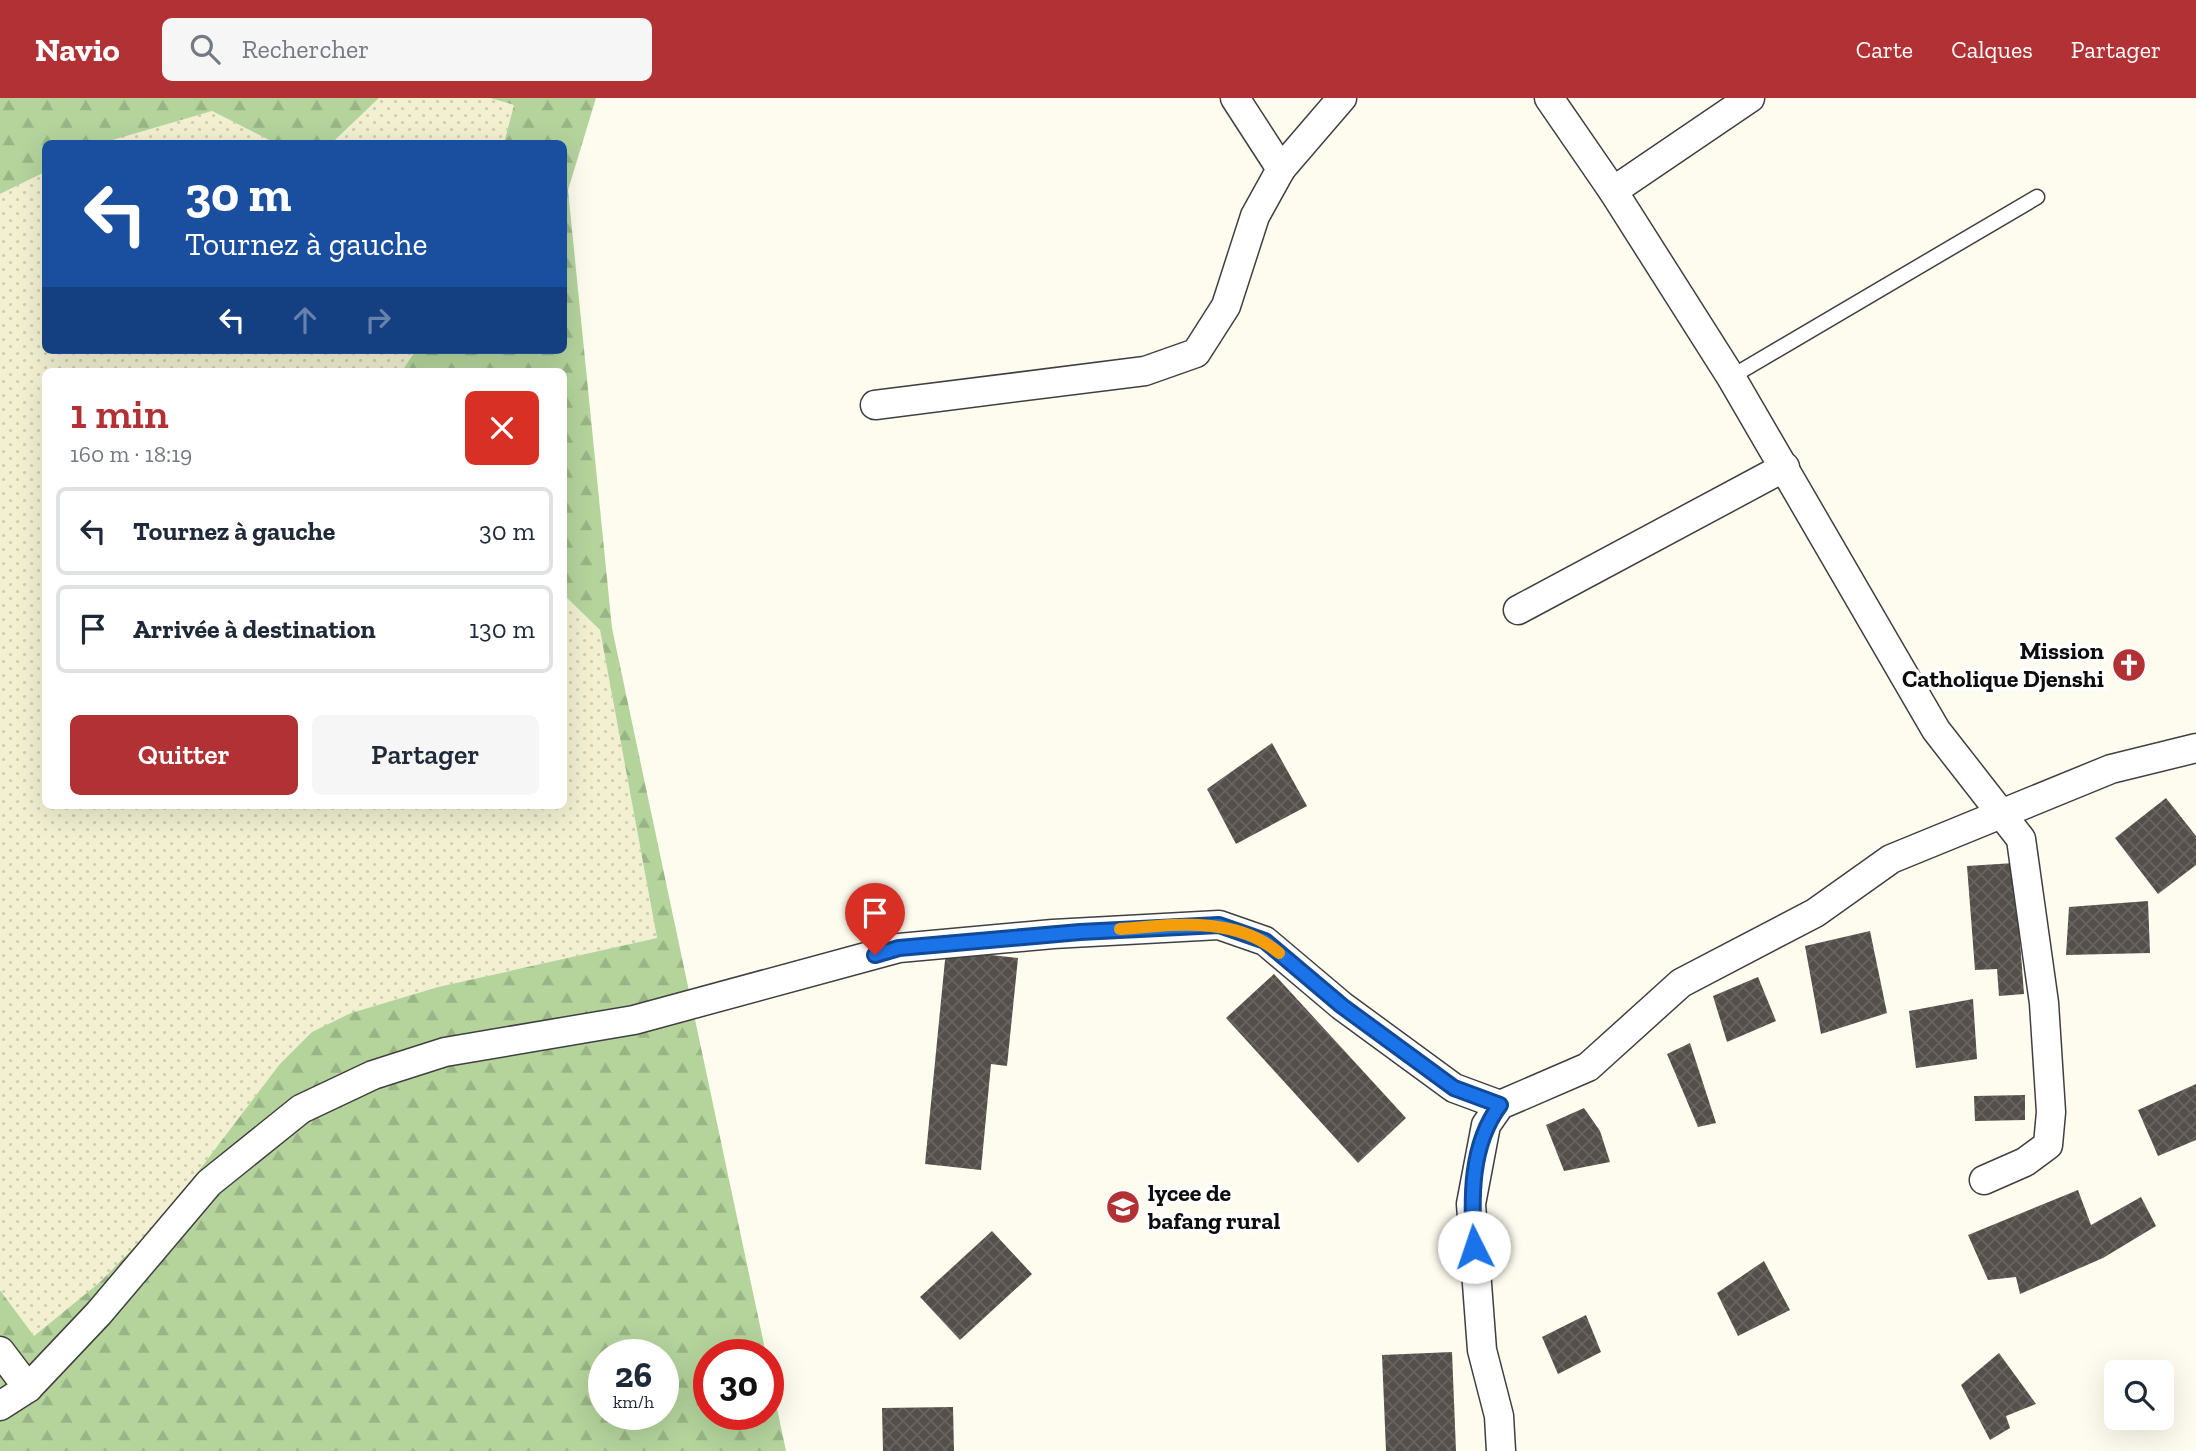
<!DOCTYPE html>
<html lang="fr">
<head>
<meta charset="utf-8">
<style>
  body { margin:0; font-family:"Zilla Slab",serif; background:#f6f6f7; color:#1f2937; height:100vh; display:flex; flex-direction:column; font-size:26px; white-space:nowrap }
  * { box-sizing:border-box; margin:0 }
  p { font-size:23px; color:#747a83 }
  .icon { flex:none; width:38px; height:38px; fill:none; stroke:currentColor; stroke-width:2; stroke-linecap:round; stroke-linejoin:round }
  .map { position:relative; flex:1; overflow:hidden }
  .panel { position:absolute; left:42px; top:270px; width:525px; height:441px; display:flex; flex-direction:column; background:#fff; border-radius:10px; box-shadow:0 7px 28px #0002 }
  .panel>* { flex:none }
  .top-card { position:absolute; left:42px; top:42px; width:525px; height:214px; border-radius:10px; box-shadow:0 7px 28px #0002; background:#1a4fa0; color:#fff; overflow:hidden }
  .controls { position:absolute; left:2104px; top:1262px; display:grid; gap:14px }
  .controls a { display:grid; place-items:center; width:70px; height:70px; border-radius:10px; background:#fff; box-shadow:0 7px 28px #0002; font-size:35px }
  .speed { position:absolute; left:588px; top:1241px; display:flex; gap:14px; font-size:35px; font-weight:700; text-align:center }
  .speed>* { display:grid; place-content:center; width:91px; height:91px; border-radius:50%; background:#fff; box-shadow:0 7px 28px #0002; line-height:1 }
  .speed small { font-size:18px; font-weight:400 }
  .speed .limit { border:10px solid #d22; background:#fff; color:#111 }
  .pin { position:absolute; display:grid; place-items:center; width:60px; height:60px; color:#fff; margin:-72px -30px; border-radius:50% 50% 50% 0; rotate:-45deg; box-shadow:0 0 7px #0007 }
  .pin .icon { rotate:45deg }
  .me { position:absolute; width:77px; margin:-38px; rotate:356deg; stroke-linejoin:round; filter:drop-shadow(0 0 5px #0008) }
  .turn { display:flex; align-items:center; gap:24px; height:147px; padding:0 28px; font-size:32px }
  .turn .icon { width:91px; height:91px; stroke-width:2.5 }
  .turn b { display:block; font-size:49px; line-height:60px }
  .lanes { display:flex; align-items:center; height:66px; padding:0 28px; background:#0003; justify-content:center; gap:35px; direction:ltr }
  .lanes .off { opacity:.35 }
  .round { display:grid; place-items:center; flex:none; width:74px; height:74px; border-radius:10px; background:#f6f6f7 }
  .head { display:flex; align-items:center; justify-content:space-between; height:119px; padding:0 28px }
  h1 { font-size:42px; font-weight:600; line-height:52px; color:#b13134 }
  .action { display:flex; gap:14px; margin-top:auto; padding:14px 28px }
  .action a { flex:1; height:80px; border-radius:10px; background:#b13134; color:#fff; font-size:28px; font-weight:600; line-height:80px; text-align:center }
  .action a+a { background:#f6f6f7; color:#1f2937 }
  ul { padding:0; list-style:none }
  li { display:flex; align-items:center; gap:21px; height:88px; margin:0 14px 10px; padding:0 14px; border:4px solid #e0e1e3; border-radius:10px }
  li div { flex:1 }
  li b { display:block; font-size:26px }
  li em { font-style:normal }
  header { display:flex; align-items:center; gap:42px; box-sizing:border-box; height:98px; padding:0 35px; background:#b13134; color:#fff }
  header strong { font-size:33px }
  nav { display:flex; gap:38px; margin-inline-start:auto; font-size:24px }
  .search { width:490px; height:63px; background:#f6f6f7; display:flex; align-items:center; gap:18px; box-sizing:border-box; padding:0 24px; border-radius:10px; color:#747a83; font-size:26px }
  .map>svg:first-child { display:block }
  .farmland { fill:url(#farmland-dots) }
  .forest { fill:url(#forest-firs); fill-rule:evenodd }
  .building { fill:url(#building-cross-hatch) }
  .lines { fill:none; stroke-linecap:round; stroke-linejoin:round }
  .lane-casing { stroke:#404040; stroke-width:17 }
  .street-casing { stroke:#404040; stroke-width:31 }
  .lane { stroke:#fff; stroke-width:14 }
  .street { stroke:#fff; stroke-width:28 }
  .route-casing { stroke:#114b97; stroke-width:18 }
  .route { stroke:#1a73e8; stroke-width:12 }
  .slow { stroke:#f59e0b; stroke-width:12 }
  .labels { text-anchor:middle; stroke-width:7; stroke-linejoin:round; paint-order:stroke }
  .poi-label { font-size:24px; font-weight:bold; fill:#0d0d0d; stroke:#fff; text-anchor:end }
</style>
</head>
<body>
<header>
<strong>Navio</strong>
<div class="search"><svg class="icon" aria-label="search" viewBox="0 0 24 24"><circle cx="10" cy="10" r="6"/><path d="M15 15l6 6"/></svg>Rechercher</div>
<nav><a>Carte</a><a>Calques</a><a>Partager</a></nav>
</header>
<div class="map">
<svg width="2196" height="1353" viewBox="0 0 2196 1353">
  <defs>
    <pattern id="farmland-dots" width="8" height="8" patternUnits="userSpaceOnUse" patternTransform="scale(1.75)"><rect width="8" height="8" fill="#f2f0d1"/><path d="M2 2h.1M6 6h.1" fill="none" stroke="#cecdb2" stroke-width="1.8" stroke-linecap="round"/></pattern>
    <pattern id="forest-firs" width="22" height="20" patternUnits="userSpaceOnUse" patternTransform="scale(1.75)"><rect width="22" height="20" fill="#b4d49c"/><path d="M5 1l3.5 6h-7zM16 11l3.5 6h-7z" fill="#9ab585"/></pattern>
    <pattern id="building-cross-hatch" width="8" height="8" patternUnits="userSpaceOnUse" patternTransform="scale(1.75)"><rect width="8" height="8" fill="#554f4b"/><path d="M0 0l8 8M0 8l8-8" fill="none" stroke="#686460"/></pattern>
  </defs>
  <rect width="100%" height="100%" fill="#fefbef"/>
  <g class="farmland">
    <polygon points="379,0 490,0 514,7 504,45 332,46"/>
    <polygon points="212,13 275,45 102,46 113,40"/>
    <polygon points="45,74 46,252 416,252 402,273 46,273 46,707 564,707 564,497 600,532 657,840 438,889 351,915 279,967 162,1121 99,1185 34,1238 0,1191 0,96"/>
  </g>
  <g class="forest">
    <polygon points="0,0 379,0 332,45 275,45 212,13 102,45 46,46 45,74 0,96"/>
    <path d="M490,0H596L568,92L612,530L766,1256H709V1316H768V1268L786,1353H0V1192L34,1238L99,1185L162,1121L279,967L312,934L351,915L438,889L657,840L600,532L564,497V273H402L416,252H564V46L504,45L514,7ZM604,1256H663V1316H604Z"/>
  </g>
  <g class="building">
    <polygon points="1272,645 1307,708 1236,746 1207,691"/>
    <polygon points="2166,700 2196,738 2196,767 2158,796 2115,740"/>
    <polygon points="2014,765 2024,896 1999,898 1997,871 1975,872 1967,768"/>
    <polygon points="2148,803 2150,855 2066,857 2069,809"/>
    <polygon points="1870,833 1887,915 1821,936 1805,848"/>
    <polygon points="946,852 1018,860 1007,968 991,966 981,1072 925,1066"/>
    <polygon points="1274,876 1406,1020 1358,1065 1226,920"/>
    <polygon points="1758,879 1776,923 1727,944 1713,898"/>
    <polygon points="1973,901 1977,961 1916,970 1909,913"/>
    <polygon points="1690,945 1716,1025 1698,1029 1667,956"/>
    <polygon points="2196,986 2196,1042 2158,1058 2138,1012"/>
    <polygon points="2025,997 2025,1022 1975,1023 1974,998"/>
    <polygon points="1584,1010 1600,1033 1610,1064 1564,1073 1546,1027"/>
    <polygon points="2078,1092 2091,1127 2141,1099 2156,1128 2103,1160 2020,1196 2016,1179 1988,1182 1968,1137"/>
    <polygon points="992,1133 1032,1176 960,1242 920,1199"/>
    <polygon points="1764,1163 1790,1212 1738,1238 1717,1195"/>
    <polygon points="1586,1217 1601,1254 1558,1276 1542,1239"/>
    <polygon points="1452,1254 1456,1353 1386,1353 1382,1257"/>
    <polygon points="1999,1255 2036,1306 2006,1318 2010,1330 1990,1342 1961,1287"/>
    <polygon points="953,1309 954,1353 883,1353 882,1310"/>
  </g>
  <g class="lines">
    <g class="lane-casing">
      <polyline id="lane" points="1731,279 2037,99"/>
    </g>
    <g class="street-casing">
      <g id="street">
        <polyline points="1235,0 1281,71"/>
        <polyline points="1549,0 1613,93 1731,279 1936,632 2021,741 2044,905 2051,1014 2048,1047 2025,1064 1984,1082"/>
        <polyline points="1613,93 1750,0"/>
        <polyline points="875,307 1145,273 1196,255 1226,208 1255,118 1281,71 1342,0"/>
        <polyline points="1518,512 1785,369"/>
        <polyline points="0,1253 28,1290"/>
        <polyline points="0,1308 28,1290 99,1215 209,1085 301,1011 373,977 445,954 634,922 899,850 1053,836 1219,827 1265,843 1342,908 1454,990 1500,1007"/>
        <polyline points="1501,1353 1499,1318 1482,1252 1471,1106 1486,1027 1500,1007 1588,969 1681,885 1815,815 1891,761 2111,671 2196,650"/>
      </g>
    </g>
    <use href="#lane" class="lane"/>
    <use href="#street" class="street"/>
  </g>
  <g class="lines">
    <g class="route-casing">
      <path id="route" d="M875,857L899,850L1080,834L1219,827L1265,843L1342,908L1454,990L1500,1007C1470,1047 1471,1100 1474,1149"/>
    </g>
    <use href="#route" class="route"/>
    <path class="slow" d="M1120,831C1173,827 1235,817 1279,855"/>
  </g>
  <defs>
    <g id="church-disc" transform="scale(1.75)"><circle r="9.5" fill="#b13134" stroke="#fff"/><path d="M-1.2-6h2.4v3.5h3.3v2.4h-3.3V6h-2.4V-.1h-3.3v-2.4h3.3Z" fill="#fff"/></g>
    <g id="school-disc" transform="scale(1.75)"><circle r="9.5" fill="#b13134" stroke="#fff"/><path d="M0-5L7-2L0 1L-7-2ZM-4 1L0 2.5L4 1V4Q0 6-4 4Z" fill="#fff"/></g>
  </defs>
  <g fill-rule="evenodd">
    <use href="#church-disc" x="2129" y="567"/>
    <use href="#school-disc" x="1123" y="1109"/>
  </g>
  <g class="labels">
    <g class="poi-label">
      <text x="2104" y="561">Mission<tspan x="2104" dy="28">Catholique Djenshi</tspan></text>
      <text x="1148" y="1103" text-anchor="start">lycee de<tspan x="1148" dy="28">bafang rural</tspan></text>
    </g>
  </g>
</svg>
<div class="controls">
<a><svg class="icon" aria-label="search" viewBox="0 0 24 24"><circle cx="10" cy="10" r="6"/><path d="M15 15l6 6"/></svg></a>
</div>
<div class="speed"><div>26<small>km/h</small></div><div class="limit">30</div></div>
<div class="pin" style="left:875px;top:857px;background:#d93025"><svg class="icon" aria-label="arrive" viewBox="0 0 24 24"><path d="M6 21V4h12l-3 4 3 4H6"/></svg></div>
<svg class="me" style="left:1474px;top:1149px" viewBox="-20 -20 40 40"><circle r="19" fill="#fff"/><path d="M0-13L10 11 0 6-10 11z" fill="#1a73e8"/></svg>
<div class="top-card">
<div class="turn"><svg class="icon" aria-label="left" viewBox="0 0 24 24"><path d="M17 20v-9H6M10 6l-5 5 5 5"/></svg><div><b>30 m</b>Tournez à gauche</div></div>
<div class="lanes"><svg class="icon" aria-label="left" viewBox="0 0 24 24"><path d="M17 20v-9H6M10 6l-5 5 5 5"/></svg><svg class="icon off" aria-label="ahead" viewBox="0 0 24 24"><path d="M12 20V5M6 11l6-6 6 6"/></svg><svg class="icon off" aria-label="right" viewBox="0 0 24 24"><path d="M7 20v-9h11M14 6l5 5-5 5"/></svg></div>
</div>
<section class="panel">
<div class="head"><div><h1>1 min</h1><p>160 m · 18:19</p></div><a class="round" style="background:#d93025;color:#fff"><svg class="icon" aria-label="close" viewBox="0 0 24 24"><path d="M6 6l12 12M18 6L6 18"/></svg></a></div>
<ul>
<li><svg class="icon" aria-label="left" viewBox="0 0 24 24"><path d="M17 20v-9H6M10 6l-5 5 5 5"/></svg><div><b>Tournez à gauche</b></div><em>30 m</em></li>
<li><svg class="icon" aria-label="arrive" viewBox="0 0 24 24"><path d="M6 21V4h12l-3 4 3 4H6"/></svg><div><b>Arrivée à destination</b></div><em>130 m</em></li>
</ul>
<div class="action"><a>Quitter</a><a>Partager</a></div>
</section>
</div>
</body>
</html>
